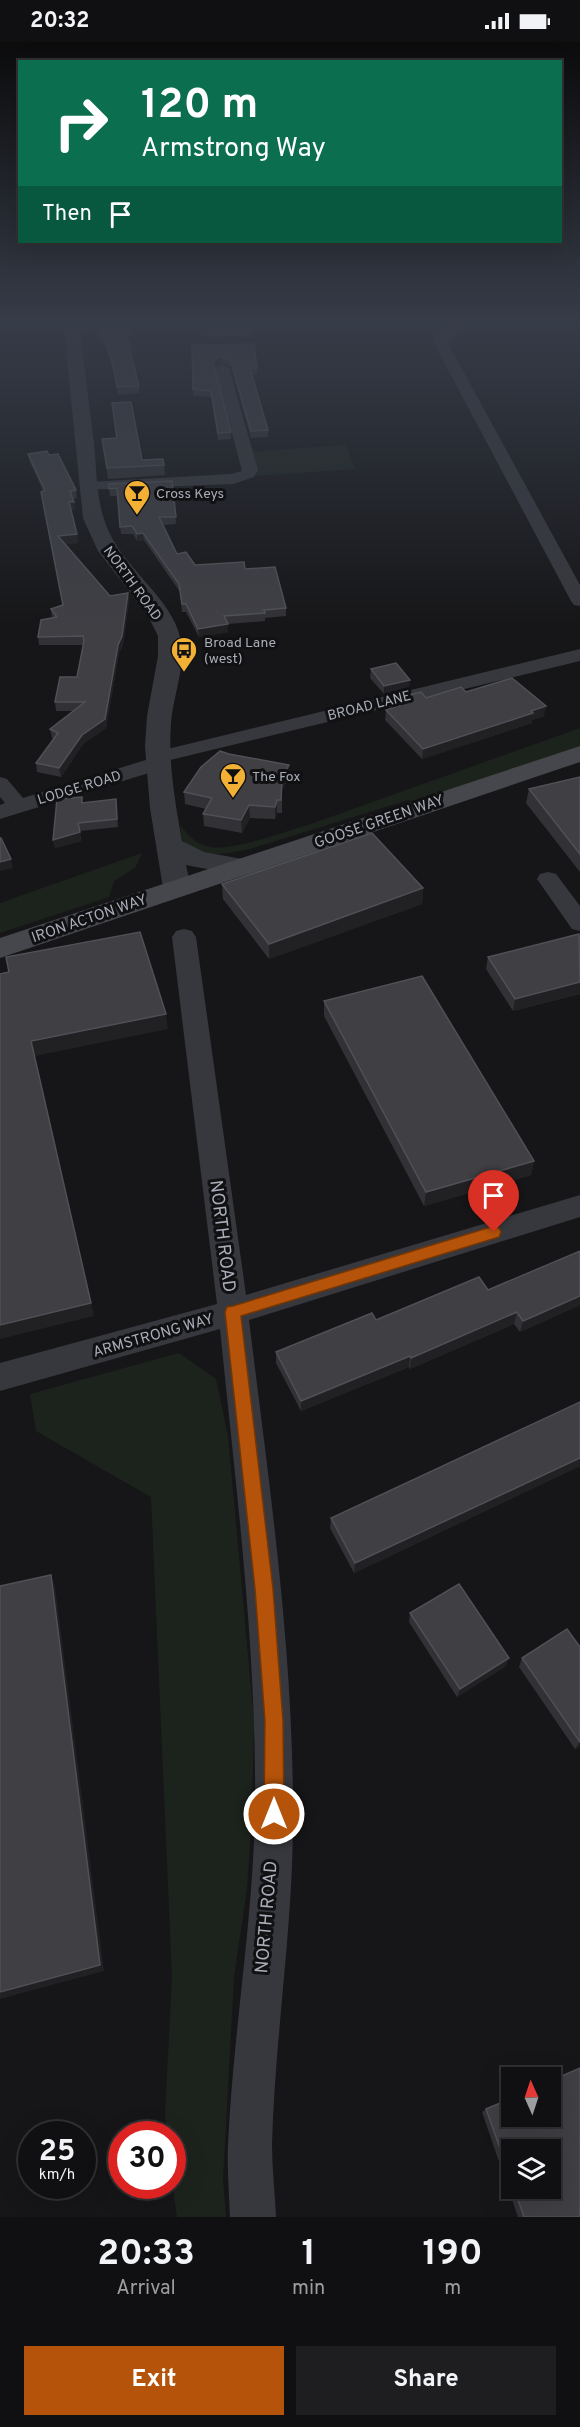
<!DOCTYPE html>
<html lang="en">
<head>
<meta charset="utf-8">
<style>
  body { margin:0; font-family:Overpass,sans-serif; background:#1e1e20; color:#f1f3f6; height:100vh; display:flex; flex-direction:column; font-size:22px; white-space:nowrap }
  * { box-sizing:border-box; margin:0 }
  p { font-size:20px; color:#9c9d9f }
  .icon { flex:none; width:33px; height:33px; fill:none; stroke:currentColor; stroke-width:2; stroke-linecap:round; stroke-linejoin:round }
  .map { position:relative; height:2175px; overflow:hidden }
  .panel { display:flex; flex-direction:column; background:#101012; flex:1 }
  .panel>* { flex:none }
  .banner { position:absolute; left:18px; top:18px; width:544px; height:183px; border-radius:0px; box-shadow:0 6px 24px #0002,0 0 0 2px #303032; background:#0b6e4f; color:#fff; overflow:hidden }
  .needle { width:39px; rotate:357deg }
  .tools { position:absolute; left:501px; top:2025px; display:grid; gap:12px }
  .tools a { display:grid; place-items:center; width:60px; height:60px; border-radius:0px; background:#101012; box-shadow:0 6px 24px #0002,0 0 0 2px #303032; font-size:30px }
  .speed { position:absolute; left:18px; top:2079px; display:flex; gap:12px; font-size:30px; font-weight:700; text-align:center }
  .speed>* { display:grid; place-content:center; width:78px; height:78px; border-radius:50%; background:#101012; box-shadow:0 6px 24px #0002,0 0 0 2px #303032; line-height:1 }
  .speed small { font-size:15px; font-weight:400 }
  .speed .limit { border:9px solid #d22; background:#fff; color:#111 }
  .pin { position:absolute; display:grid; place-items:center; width:51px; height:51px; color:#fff; margin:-62px -26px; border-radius:50% 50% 50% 0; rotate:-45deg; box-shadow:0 0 6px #0007 }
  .pin .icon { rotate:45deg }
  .me { position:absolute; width:66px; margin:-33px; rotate:0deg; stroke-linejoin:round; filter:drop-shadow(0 0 4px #0008) }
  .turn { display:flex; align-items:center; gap:21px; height:126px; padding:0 24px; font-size:27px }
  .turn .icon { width:78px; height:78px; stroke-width:2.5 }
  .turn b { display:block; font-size:42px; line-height:51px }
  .then { display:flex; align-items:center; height:57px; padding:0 24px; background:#0003; gap:12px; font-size:22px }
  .eta { display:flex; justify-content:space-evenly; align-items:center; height:102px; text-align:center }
  .eta b { font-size:36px; font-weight:700; line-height:42px }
  .cta { display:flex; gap:12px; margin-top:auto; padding:12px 24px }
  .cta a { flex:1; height:69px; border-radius:0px; background:#b45309; color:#fff; font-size:24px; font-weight:700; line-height:69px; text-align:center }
  .cta a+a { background:#1e1e20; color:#f1f3f6 }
  .status { display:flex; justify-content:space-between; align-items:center; height:42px; padding:0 30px; background:#101012; direction:ltr }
  .status svg { height:16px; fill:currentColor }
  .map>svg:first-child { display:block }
  .green { fill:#1c231d }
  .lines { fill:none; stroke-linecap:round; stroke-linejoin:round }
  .minor { fill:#37383d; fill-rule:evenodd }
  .tertiary { fill:#37383d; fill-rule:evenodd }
  .secondary { fill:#45474d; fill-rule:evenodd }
  .wall { fill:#323236; fill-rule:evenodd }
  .shaded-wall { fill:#212124 }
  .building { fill:#3f3f44; stroke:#4f5156; stroke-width:1.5 }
  .route { fill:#b45309; stroke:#753606; stroke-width:1.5 }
  .labels { text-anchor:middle; stroke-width:6; stroke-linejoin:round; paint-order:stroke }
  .far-poi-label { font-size:14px; fill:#a8adb8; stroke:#111113; text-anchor:start }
  .far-street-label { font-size:14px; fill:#a8adb8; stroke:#111113 }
  .street-label { font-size:15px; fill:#a8adb8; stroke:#111113 }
  .near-street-label { font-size:18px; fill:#a8adb8; stroke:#111113 }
</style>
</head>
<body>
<div class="status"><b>20:32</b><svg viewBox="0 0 49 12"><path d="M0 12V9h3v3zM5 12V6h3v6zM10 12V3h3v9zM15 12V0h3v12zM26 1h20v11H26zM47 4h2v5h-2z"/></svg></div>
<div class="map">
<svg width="580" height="2175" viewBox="0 0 580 2175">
  <rect width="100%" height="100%" fill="#161618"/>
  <g class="green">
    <polygon points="346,403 355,427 256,434 250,410"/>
    <path d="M580,686V704L416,760L408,758L250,807C232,810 199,819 185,802C181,797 181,789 180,783C187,792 195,801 206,804C226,812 286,789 308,783Z"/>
    <polygon points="142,811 135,826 114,839 109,855 0,891 0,861"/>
    <polygon points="179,1311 216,1337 228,1394 254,1679 252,1771 247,1847 234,1935 223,2138 226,2175 177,2175 172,2139 172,2092 167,2092 165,2072 172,1935 151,1455 36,1389 30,1352"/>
  </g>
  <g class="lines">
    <g class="minor">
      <polygon points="453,278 468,278 448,299 450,305 580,543 580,564 574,563 571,559 436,305 434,299 439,290"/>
      <polygon points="246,286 251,287 253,290 251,293 211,295 204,291 211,287"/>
      <polygon points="222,322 229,326 258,428 254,435 233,442 83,448 81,445 89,440 231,432 242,429 215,326"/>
      <polygon points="580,607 580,619 166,719 168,722 165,726 0,777 0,763 5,761 0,755 0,735 7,737 23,756 149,717 151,711"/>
      <polygon points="548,830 556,832 580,864 580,889 572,887 537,837 540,832"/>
      <path d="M184,887L192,889L196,895L246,1253L580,1153V1175L249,1278C269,1441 293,1604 293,1769C294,1880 275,1991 272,2103C272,2127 275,2151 276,2175H230C229,2151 227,2127 228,2103C233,1991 253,1881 255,1769C257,1607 236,1447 220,1287L0,1349V1321L217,1262L172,895L176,889Z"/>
    </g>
    <path class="tertiary" d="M63,278H79C83,319 89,360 94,401C97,430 96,463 109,490C125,526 172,558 180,595C187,622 173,653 171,681C168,720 175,760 182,799L204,810L253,819L257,825L253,831L243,834L186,823L191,846L187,852L177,855L167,852L163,846L150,766L145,705L147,674L158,614V594L147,572L98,509L83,476Z"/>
    <polygon class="secondary" points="580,704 580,720 0,916 0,896"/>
  </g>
  <g class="wall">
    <polygon points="97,278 129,278 132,294 127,294 139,344 139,351 118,353 113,327 104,300 101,300"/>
    <polygon points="192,303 257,326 257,332 252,332 268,388 268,395 251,396 231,325 221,320 214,326 231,390 231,397 218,398 211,355 193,354"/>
    <polygon points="112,361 142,418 164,423 165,433 108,437 102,397 116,396"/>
    <polygon points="28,412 49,413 76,448 77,456 73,457 75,468 71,468 78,501 65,502 110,554 128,551 129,559 123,603 119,611 106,686 83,702 61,735 37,730 36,721 54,697 52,696 50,687 74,669 56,669 55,660 77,635 83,603 39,603 38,595 52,576 51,567 63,563 42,458 43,449 30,420"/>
    <polygon points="172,439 176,482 163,483 177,512 195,523 245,527 286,566 286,574 265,576 265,579 228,582 228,590 199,595 186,570 182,570 180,550 144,498 137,499 133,492 121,492 117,454 110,454 109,442"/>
    <polygon points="371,627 409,646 384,652 370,636"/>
    <polygon points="466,650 544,674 532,678 532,681 422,717 385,678 386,668 395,665 395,656 426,656"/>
    <polygon points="289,735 282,748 282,771 277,771 275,777 250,776 242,791 204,784 203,772 206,767 185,762 184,750"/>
    <polygon points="580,735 580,830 526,761 529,747"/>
    <polygon points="82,755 82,761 116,757 118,785 80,789 81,799 55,806 53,798"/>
    <polygon points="222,842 423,846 422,862 269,917 223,857"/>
    <polygon points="580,893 580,952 513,969 486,927 488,915"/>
    <polygon points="324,959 534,1119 531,1133 424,1164 324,974"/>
    <polygon points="580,1209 580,1263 520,1290 514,1282 410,1327 409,1325 301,1369 276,1321 276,1310 376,1278 488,1248"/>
    <polygon points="580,1360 580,1424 354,1531 330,1486 331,1476"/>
    <polygon points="410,1571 506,1624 457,1655 409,1580"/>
    <polygon points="580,1605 580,1704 575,1707 519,1625 522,1616"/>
    <path d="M486,2067L580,2175H518L482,2070ZM512,2108L550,2146H512Z"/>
  </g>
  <g class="shaded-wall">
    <polygon points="221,314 221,320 213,327 213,320"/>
    <polygon points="69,460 74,460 75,468 70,469"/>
    <polygon points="143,491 144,498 137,499 137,492"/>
    <polygon points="77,492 78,501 59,503 58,494"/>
    <polygon points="128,551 129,559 123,603 119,611 106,686 83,702 61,735 59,726"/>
    <polygon points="228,582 228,590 199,595 198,587"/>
    <polygon points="410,638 409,646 384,652 384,644"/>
    <polygon points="546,664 544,674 532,678 532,681 422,717 423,707"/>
    <polygon points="289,723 289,735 282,748 282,771 282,736"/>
    <polygon points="277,758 277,771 275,777 275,765"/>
    <polygon points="249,763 250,776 242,791 241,778"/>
    <polygon points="78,781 81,799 55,806 53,798"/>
    <polygon points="11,817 13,826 0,829 0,820"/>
    <polygon points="423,846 422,862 269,917 269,902"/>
    <polygon points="580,940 580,952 513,969 515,957"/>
    <polygon points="166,972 168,987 35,1014 31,999"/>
    <polygon points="534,1119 531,1133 424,1164 426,1150"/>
    <polygon points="580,1254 580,1263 520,1290 523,1279"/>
    <polygon points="91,1261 94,1274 0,1297 0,1283"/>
    <polygon points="517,1270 514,1282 410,1327 411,1316"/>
    <polygon points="410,1314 409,1325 301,1369 301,1359"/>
    <polygon points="580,1416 580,1424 354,1531 355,1521"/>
    <polygon points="51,1533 55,1544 104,1929 0,1957 0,1950"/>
    <polygon points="509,1616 506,1624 457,1655 460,1647"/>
    <polygon points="580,1699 580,1704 575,1707"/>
  </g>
  <g class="building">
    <polygon points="98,278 129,278 131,286 125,287 139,344 117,345 112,319 103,293 101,293"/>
    <polygon points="254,302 257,326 250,326 268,388 251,389 231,319 221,314 213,320 231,390 218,391 211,349 193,347 192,303"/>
    <polygon points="131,360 142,418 163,417 164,423 107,426 102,397 117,396 112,361"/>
    <polygon points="47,409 49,413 58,412 76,448 70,449 74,460 69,460 77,492 58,494 110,554 128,551 122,594 118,603 105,677 82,693 59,726 36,721 58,691 50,687 85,660 55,660 60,635 77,635 84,599 83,594 38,595 41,578 57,575 51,567 63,563 41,450 45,448 28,412"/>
    <polygon points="172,439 176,475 159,475 177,512 186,510 195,523 244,520 245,527 275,525 286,566 264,568 265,571 224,574 228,582 198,587 186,562 182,562 179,542 143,491 137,492 132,484 120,485 117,446 109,447 109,442"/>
    <polygon points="396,621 410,638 384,644 371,627"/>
    <polygon points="512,636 546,664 531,669 533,671 423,707 386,668 401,663 395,656 421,650 426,656 461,645 466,650"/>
    <polygon points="220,709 229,712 289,723 282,736 281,758 277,758 275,765 249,763 241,778 203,772 212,756 184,750 201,725"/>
    <polygon points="580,735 580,812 529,747"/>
    <polygon points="82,755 82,761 116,757 117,777 78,781 80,790 53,798 57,757"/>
    <polygon points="372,791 423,846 269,902 222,842"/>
    <polygon points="0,796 1,796 11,817 0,820"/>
    <polygon points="140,890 166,972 31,999 91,1261 0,1283 0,932 9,930 6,915"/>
    <polygon points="579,892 580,940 515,957 488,915"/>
    <polygon points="422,934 534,1119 426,1150 324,959"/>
    <polygon points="580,1209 580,1254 523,1279 517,1270 411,1316 410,1314 301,1359 276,1310 372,1271 376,1278 479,1235 488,1248"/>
    <polygon points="580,1360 580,1416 355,1521 331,1476"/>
    <polygon points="51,1533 100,1923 0,1950 0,1544"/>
    <polygon points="459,1542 509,1616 460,1647 410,1571"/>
    <polygon points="567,1587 580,1605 580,1700 522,1616"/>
    <polygon points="580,2026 580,2175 524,2175 514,2146 550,2146 550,2108 512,2108 512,2140 486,2067 512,2056 512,2074 550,2074 550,2039"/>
  </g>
  <linearGradient id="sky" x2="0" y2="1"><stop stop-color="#0c0c0d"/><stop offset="0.48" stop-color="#363c48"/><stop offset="1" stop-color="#363c48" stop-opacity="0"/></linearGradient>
  <rect width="580" height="583" fill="url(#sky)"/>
  <polygon class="route" points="494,1184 499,1186 501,1190 499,1195 241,1274 273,1547 283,1679 284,1772 281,1779 274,1782 267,1779 264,1772 265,1679 255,1547 225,1270 227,1265 233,1264"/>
  <defs>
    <g id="bar-pin" transform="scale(1.35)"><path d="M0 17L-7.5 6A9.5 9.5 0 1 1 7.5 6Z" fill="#f2b134" stroke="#111113"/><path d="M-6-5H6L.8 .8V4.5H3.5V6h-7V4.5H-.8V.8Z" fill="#111"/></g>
    <g id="bus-pin" transform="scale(1.35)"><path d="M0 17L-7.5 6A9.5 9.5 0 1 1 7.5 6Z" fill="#f2b134" stroke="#111113"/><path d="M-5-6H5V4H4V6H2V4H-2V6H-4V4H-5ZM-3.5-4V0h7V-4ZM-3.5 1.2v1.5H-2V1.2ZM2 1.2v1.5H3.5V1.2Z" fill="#111"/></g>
  </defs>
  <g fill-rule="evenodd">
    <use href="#bar-pin" x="137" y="451"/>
    <use href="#bus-pin" x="184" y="608"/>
    <use href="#bar-pin" x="233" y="734"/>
  </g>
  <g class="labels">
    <g class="far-poi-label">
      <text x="156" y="456">Cross Keys</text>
      <text x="204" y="605">Broad Lane<tspan x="204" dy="16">(west)</tspan></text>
      <text x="252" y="739">The Fox</text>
    </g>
    <g class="far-street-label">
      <text transform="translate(133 541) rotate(54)" y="5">NORTH ROAD</text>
      <text transform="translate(369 663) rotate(-14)" y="5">BROAD LANE</text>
      <text transform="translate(79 745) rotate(-17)" y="5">LODGE ROAD</text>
    </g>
    <g class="street-label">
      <text transform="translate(379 779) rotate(-19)" y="5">GOOSE GREEN WAY</text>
      <text transform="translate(89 876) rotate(-19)" y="5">IRON ACTON WAY</text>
      <text transform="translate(153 1293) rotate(-16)" y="5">ARMSTRONG WAY</text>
    </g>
    <g class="near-street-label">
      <text transform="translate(223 1194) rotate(83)" y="6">NORTH ROAD</text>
      <text transform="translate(266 1875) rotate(-85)" y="6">NORTH ROAD</text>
    </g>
  </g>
</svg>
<div class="tools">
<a><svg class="needle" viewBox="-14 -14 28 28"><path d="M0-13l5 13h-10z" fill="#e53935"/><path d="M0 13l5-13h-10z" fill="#9c9d9f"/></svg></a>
<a><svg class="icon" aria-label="layers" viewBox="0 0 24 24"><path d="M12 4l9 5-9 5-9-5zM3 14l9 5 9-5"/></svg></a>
</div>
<div class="speed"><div>25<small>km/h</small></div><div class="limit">30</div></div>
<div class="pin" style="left:494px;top:1190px;background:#d93025"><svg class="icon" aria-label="arrive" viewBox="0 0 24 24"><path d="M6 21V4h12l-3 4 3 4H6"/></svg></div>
<svg class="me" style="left:274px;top:1772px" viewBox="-20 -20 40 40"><circle r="17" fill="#b45309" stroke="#fff" stroke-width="3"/><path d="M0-11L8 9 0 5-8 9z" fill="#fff"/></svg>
<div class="banner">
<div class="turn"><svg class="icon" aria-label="right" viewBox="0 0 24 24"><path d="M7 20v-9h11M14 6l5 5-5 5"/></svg><div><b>120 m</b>Armstrong Way</div></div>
<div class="then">Then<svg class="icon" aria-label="arrive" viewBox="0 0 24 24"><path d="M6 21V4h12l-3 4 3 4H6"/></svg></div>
</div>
</div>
<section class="panel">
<div class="eta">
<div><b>20:33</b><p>Arrival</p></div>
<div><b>1</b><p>min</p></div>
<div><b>190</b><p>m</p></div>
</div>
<div class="cta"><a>Exit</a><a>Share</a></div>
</section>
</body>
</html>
